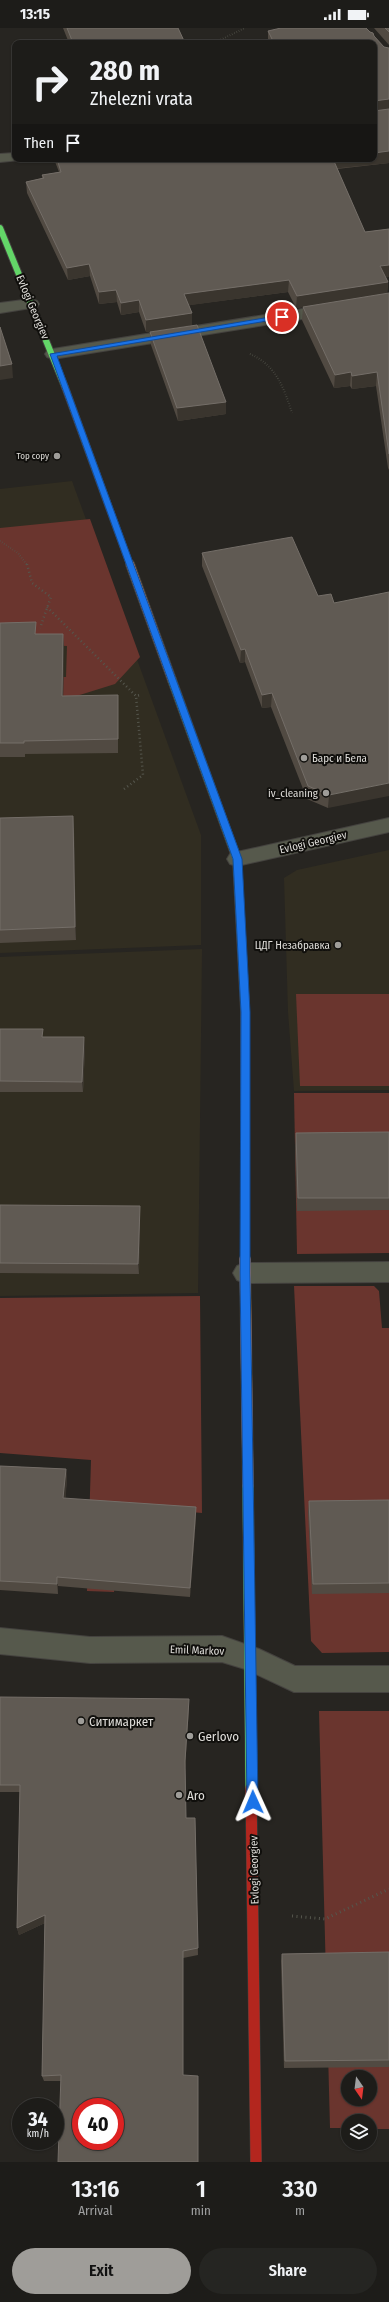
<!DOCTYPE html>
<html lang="en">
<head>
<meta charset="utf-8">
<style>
  body { margin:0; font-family:"Fira Sans Condensed",sans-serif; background:#252522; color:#f1f3f6; height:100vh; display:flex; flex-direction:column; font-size:15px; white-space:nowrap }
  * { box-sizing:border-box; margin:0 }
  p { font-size:13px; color:#a0a1a2 }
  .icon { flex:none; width:22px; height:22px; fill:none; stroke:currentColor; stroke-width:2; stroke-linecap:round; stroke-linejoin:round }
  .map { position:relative; height:2134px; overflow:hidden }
  .side { display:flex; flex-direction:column; background:#1d1c19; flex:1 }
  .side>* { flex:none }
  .top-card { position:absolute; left:12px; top:12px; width:365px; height:122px; border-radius:8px; box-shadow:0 1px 3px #0004,0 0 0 1px #3b3a38; background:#1d1c19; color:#f1f3f6; overflow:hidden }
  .needle { width:26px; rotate:166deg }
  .tools { position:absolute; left:341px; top:2042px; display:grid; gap:8px }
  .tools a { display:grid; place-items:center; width:36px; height:36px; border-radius:50%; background:#1d1c19; box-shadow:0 1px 3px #0004,0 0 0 1px #3b3a38; font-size:20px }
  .speed { position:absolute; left:12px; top:2070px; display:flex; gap:8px; font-size:20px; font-weight:700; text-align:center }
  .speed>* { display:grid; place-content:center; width:52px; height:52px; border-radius:50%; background:#1d1c19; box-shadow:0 1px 3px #0004,0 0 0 1px #3b3a38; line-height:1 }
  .speed small { font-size:10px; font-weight:400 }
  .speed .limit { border:6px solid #d22; background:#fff; color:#111 }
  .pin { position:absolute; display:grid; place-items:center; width:34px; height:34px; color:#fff; margin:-17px; border:2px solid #fff; border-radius:50%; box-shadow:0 1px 4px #0007 }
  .me { position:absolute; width:44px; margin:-22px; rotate:359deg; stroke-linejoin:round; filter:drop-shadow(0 0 3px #0008) }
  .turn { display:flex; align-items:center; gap:14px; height:84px; padding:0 12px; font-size:18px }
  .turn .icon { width:52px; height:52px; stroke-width:2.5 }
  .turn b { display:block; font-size:28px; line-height:34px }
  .then { display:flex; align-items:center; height:38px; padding:0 12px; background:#0003; gap:8px; font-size:15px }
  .eta { display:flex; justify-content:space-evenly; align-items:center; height:68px; text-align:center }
  .eta b { font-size:24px; font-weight:600; line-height:28px }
  .button { display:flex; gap:8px; margin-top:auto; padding:8px 12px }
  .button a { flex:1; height:46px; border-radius:24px; background:#9f9d99; color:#111; font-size:16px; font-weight:600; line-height:46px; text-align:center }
  .button a+a { background:#252522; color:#f1f3f6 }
  .status { display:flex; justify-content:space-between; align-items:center; height:28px; padding:0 20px; background:#1d1c19; direction:ltr }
  .status svg { height:11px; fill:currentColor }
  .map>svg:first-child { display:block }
  .built { fill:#312d21 }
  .green { fill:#6a352e; fill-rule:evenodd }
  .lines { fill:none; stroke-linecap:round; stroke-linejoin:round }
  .street-casing { stroke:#44423f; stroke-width:2 }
  .fast-far2-casing { stroke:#44423f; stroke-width:8 }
  .fast-far1-casing { stroke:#44423f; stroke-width:10 }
  .fast-casing { stroke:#44423f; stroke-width:12 }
  .slow-far2-casing { stroke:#44423f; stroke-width:8 }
  .slow-far1-casing { stroke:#44423f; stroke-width:10 }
  .slow-casing { stroke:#44423f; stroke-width:12 }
  .jam-far1-casing { stroke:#44423f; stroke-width:10 }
  .jam-casing { stroke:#44423f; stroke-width:12 }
  .path-far2 { stroke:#55564d; stroke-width:2; stroke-dasharray:0.5 2; stroke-linecap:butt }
  .path-far1 { stroke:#55564d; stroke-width:2.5; stroke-dasharray:1 3; stroke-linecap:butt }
  .path { stroke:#55564d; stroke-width:3; stroke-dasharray:1 3.5; stroke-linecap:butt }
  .street { fill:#56594c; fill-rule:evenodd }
  .fast-far2 { stroke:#63d668; stroke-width:6 }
  .fast-far1 { stroke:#63d668; stroke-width:8 }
  .fast { stroke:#63d668; stroke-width:11 }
  .slow-far2 { stroke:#ff974d; stroke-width:6 }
  .slow-far1 { stroke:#ff974d; stroke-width:8 }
  .slow { stroke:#ff974d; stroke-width:11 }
  .jam-far1 { stroke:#b3261e; stroke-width:8 }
  .jam { stroke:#b3261e; stroke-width:11 }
  .wall { fill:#514a42 }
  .shaded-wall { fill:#3a352e }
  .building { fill:#605a53; stroke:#746e68; fill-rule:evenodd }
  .route { fill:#1a73e8; stroke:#114b97 }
  .poi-dot { fill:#9f9d99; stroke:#100f0c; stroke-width:1.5 }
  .labels { text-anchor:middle; stroke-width:4; stroke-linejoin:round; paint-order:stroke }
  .far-poi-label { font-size:9px; fill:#dfddd9; stroke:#100f0c; text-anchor:end }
  .street-label { font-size:11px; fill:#dfddd9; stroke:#100f0c }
  .poi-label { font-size:11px; fill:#dfddd9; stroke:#100f0c; text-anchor:end }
  .near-poi-label { font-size:13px; fill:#dfddd9; stroke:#100f0c; text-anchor:start }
</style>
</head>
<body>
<div class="status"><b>13:15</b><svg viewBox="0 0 49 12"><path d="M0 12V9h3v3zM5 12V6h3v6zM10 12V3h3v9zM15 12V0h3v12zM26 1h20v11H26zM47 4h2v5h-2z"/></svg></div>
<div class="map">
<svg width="389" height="2134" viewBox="0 0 389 2134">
  <rect width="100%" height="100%" fill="#272521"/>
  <g class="built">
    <polygon points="72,453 201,807 201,917 0,925 0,461"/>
    <polygon points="389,822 389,1062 294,1063 288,984 284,850 297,842"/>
    <polygon points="202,921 198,1265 0,1268 0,929"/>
  </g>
  <g class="green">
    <polygon points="90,491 140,629 115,656 38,680 38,649 66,649 67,618 39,617 0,608 0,500"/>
    <polygon points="296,966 389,966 389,1058 300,1058"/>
    <polygon points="294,1065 389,1065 389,1225 297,1226"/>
    <polygon points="294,1258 374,1258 379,1263 382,1300 389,1300 389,1624 322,1625 311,1613"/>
    <polygon points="200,1268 202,1485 123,1478 114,1564 87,1563 91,1432 0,1425 0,1270"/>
    <path d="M319,1683H389V2101H370V2093H348V2100H330ZM348,2049H370V2071H348Z"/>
  </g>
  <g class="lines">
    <g class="street-casing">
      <g id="street">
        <polygon points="15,125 15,131 20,132 0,134 0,126"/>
        <polygon points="389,267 389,277 53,331 47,329 45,326 47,323 53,321"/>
        <polygon points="31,271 37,273 39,276 37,279 0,285 0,275"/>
        <polygon points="389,790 389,804 237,838 230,836 227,831 230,826 237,824"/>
        <polygon points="389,1234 389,1254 245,1255 237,1252 233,1245 237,1238 245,1235"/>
        <polygon points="0,1600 90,1609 222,1608 259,1621 295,1638 389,1638 389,1664 294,1664 245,1641 222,1634 90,1635 0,1626"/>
      </g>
    </g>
    <g class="fast-far2-casing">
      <polyline id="fast-far2" points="0,200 65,359"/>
    </g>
    <g class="fast-far1-casing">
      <polyline id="fast-far1" points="172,652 237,831 245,982"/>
    </g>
    <g class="fast-casing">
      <polyline id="fast" points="248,1458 251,1760"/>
    </g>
    <g class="slow-far2-casing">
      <polyline id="slow-far2" points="65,359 130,537"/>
    </g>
    <g class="slow-far1-casing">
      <g id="slow-far1">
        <polyline points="130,536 172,652"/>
        <polyline points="245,1214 245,1232"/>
      </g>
    </g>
    <g class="slow-casing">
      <polyline id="slow" points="245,1231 248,1458"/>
    </g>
    <g class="jam-far1-casing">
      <polyline id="jam-far1" points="245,982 245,1214"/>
    </g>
    <g class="jam-casing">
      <polyline id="jam" points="251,1760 256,2134"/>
    </g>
    <g class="path-far2">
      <polyline points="214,15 245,0"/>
      <path d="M250,326C276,337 284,360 292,385"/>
      <polyline points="0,513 18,525 27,537"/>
    </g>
    <g class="path-far1">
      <polyline points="27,536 32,555 51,569 40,600"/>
      <polyline points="47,579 136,668 140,667"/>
      <polyline points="124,761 143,747 136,668"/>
    </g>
    <polyline class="path" points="292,1888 325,1891 389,1861"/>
    <use href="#street" class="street"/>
    <use href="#fast-far2" class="fast-far2"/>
    <use href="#fast-far1" class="fast-far1"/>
    <use href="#fast" class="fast"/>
    <use href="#slow-far2" class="slow-far2"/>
    <use href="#slow-far1" class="slow-far1"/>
    <use href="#slow" class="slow"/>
    <use href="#jam-far1" class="jam-far1"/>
    <use href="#jam" class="jam"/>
  </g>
  <g class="wall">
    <polygon points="63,0 178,0 185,15 69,15"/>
    <polygon points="281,0 366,0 370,4 373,5 374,8 384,19 389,20 389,135 337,141 365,204 389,201 389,249 386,249 388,254 387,266 389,265 389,442 388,440 376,358 352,361 350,358 334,360 302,292 303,279 296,280 288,264 189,277 192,285 192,297 146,304 139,284 121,287 117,274 99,276 90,248 68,252 27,165 26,154 42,150 42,147 59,144 54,131 374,131 374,15 268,15 268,3"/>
    <polygon points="374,0 389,0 389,17"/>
    <polygon points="150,304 226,386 178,393 151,317"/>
    <polygon points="202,525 318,568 334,575 389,564 328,780 307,771 271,679 262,680 245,634 240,635 202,538"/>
    <polygon points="0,595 37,606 64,619 63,668 118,681 118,725 25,726 25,729 0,729"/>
    <polygon points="0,790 74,800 76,912 0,915"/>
    <polygon points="0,1001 44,1009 85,1020 83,1064 0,1064"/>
    <polygon points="389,1104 389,1182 297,1183 295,1118 296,1105"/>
    <polygon points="0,1177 140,1188 139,1246 0,1245"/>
    <polygon points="0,1438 66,1441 67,1451 65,1471 196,1489 190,1569 58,1558 58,1566 0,1562"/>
    <polygon points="389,1472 389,1565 312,1566 308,1484 309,1473"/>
    <polygon points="0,1669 189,1680 185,1740 186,1790 195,1790 198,1927 183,1930 61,2053 44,2053 42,2048 45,1895 19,1907 17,1900 20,1764 0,1764"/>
    <polygon points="389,1924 389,2039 284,2040 281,1933 282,1926"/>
  </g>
  <g class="shaded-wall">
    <polygon points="389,71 389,83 374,85 374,73"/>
    <polygon points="389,123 389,135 331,141 332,131 374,131 374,125"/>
    <polygon points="89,236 90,248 68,252 67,240"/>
    <polygon points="389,237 389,249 379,250 380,238"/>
    <polygon points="289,252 288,264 184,278 184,266"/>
    <polygon points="388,254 387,266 296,280 297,268"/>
    <polygon points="116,262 117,274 99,276 99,264"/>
    <polygon points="139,272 139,284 121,287 121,275"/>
    <polygon points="192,285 192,297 146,304 146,292"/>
    <polygon points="12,336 13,350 0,352 0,338"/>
    <polygon points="351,344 350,358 334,360 335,347"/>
    <polygon points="377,344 376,358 352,361 352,348"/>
    <polygon points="226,374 226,386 178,393 177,380"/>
    <polygon points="63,606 64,619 63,682 62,668"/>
    <polygon points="245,621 245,634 240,635 241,622"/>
    <polygon points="272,665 271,679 262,680 262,667"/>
    <polygon points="389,755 389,768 328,780 329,767"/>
    <polygon points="73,788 74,800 76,912 75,899"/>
    <polygon points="84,1009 85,1020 83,1064 82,1054"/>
    <polygon points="140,1178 140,1188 139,1246 138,1236"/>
    <polygon points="66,1441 67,1451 65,1481 63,1470"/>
    <polygon points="196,1479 196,1489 190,1569 190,1560"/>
    <polygon points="57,1549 58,1558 58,1566 57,1556"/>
    <polygon points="189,1671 189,1680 185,1741 185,1733"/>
    <polygon points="45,1887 47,1894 19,1907 17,1900"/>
  </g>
  <g class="building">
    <polygon points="67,0 178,0 185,15 73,15"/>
    <polygon points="281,0 366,0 370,4 373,5 374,8 384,19 389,20 389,71 374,73 374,15 274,15 268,3"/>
    <polygon points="385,0 389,0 389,4"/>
    <polygon points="389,81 389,123 374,125 374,83"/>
    <polygon points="57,131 333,131 365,204 389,201 389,237 380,238 388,254 297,268 289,252 184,266 192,285 146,292 139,272 121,275 116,262 99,264 89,236 67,240 26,154 44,150 42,147 61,144"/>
    <polygon points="389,265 389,426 377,344 352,348 351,344 335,347 303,279"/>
    <polygon points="197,297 226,374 177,380 150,304"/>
    <polygon points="0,299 12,336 0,338"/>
    <polygon points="292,509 318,568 331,566 334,575 389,564 389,755 329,767 308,758 272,665 262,667 245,621 241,622 202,525"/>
    <polygon points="36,594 35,606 63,606 62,668 118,667 118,711 24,713 24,715 0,715 0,595"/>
    <polygon points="73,788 75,899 0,902 0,790"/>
    <polygon points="0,1001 43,1001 42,1009 84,1009 82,1054 0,1053"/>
    <polygon points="389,1104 389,1170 298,1170 296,1105"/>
    <polygon points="0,1177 140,1178 138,1236 0,1235"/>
    <polygon points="0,1438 66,1441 63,1470 196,1479 190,1560 57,1549 57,1556 0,1553"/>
    <polygon points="389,1472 389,1555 313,1556 309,1473"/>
    <path d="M0,1669L189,1671L185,1733L186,1790H195L198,1920L183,1923V2047L198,2048V2134H58L61,2047L42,2048L45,1887L17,1900L20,1757H0ZM81,2079H115V2113H81Z"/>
    <polygon points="389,1924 389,2032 285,2033 282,1926"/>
  </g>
  <polygon class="route" points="282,287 285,290 57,328 242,831 250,984 250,1245 258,1774 257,1778 253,1779 249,1778 247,1774 240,1245 241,984 233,831 50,326"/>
  <g class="poi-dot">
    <circle cx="57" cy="428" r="4"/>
    <circle cx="304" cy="730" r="4"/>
    <circle cx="326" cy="765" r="4"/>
    <circle cx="338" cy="917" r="4"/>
    <circle cx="81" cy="1693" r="4"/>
    <circle cx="190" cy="1708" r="4"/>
    <circle cx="179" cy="1767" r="4"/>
  </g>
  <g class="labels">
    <g class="far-poi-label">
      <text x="49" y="431">Top copy</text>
    </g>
    <g class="street-label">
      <text transform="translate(33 279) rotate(67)" y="4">Evlogi Georgiev</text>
      <text transform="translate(313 814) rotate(-13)" y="4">Evlogi Georgiev</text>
      <text transform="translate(197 1622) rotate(2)" y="4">Emil Markov</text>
      <text transform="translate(254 1842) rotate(-91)" y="4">Evlogi Georgiev</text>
    </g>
    <g class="poi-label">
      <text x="312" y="734" text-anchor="start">Барс и Бела</text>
      <text x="318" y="769">iv_cleaning</text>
      <text x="330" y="921">ЦДГ Незабравка</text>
    </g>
    <g class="near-poi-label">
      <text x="89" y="1698">Ситимаркет</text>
      <text x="198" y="1713">Gerlovo</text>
      <text x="187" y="1772">Aro</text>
    </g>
  </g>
</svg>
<div class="tools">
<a><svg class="needle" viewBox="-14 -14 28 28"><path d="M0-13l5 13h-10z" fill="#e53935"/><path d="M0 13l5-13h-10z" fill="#a0a1a2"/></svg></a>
<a><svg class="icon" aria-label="layers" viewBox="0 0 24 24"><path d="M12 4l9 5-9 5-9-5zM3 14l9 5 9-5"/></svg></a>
</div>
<div class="speed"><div>34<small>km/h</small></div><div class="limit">40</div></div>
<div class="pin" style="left:282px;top:289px;background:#d93025"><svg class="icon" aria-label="arrive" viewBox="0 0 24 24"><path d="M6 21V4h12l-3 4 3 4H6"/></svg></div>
<svg class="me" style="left:253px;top:1774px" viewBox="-20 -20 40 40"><path d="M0-17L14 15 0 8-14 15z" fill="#1a73e8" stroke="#fff" stroke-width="4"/></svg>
<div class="top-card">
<div class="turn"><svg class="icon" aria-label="right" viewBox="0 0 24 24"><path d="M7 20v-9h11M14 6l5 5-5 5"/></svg><div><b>280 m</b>Zhelezni vrata</div></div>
<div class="then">Then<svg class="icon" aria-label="arrive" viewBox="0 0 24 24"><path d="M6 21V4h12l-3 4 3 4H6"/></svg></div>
</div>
</div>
<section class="side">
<div class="eta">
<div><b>13:16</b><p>Arrival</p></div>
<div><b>1</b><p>min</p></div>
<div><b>330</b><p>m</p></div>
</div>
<div class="button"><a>Exit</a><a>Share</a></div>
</section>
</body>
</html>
